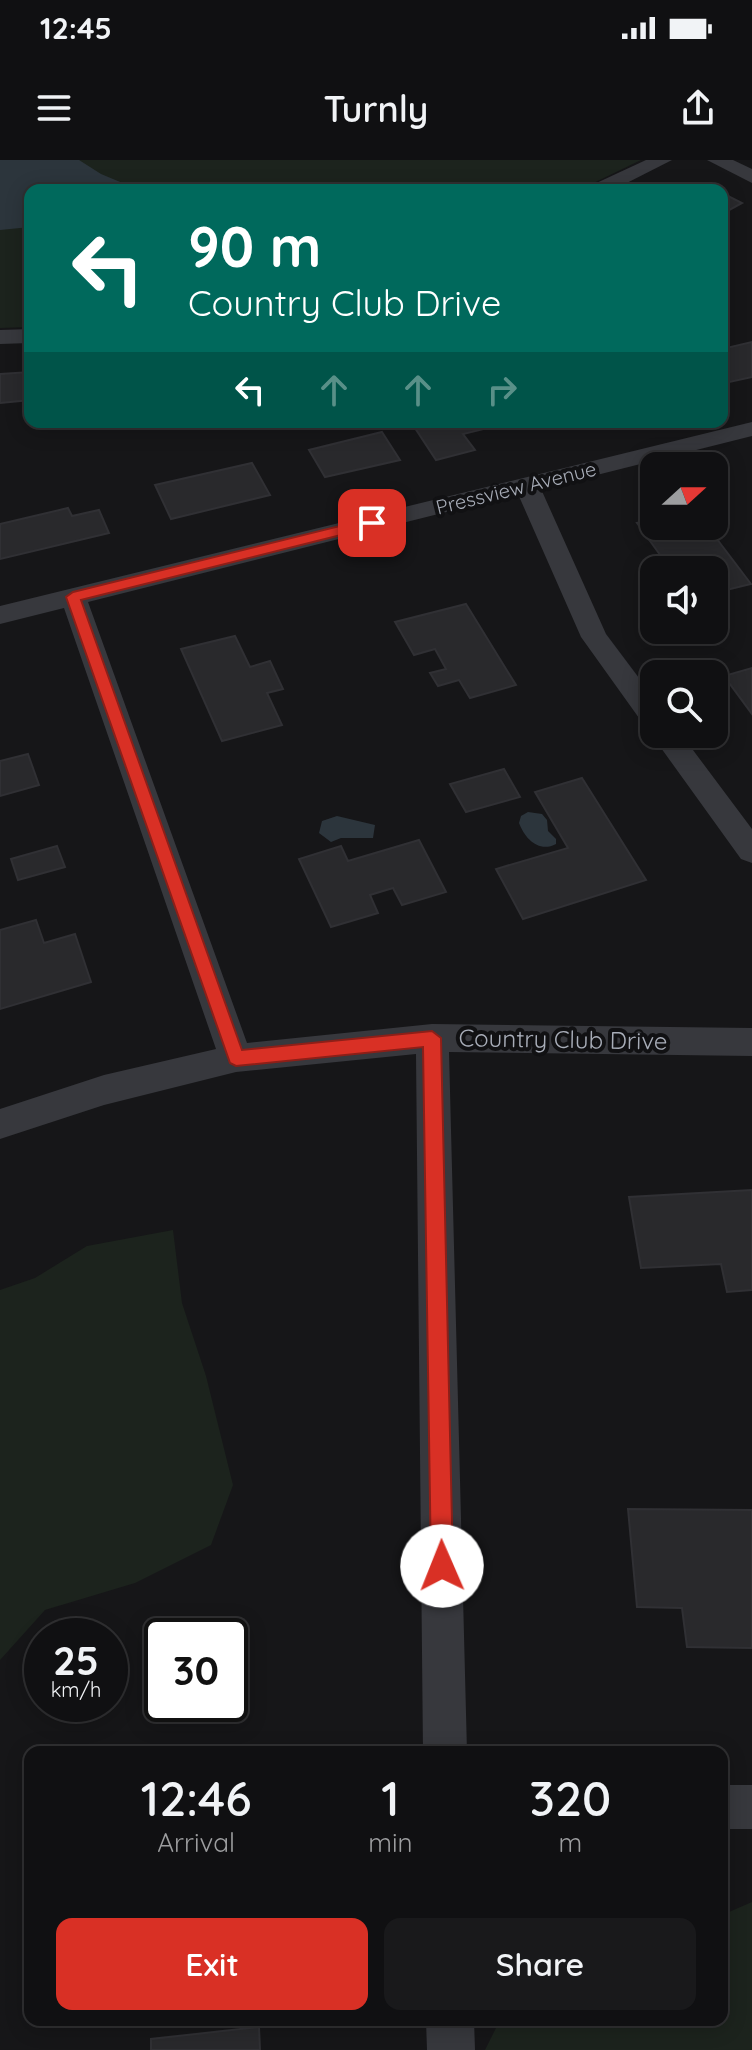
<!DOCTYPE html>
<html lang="en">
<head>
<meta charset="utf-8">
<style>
  body { margin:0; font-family:Quicksand,sans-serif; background:#19191b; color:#f1f3f6; height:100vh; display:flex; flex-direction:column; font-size:30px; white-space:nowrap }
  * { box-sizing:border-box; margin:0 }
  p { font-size:26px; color:#9c9d9f }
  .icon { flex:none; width:44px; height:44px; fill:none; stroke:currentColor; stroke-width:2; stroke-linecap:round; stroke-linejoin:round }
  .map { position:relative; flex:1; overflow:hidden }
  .details { position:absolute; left:24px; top:1586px; width:704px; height:280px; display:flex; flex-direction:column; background:#101012; border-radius:16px; box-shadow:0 4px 20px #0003,0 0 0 2px #303032 }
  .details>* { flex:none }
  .hud { position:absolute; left:24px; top:24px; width:704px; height:244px; border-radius:16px; box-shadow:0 4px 20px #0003,0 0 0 2px #303032; background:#00695c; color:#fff; overflow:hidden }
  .needle { width:52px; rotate:69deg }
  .tools { position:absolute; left:640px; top:292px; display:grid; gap:16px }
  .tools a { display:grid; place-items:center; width:88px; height:88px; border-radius:16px; background:#101012; box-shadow:0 4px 20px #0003,0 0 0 2px #303032; font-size:40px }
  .speed { position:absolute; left:24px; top:1458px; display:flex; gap:16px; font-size:40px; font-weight:700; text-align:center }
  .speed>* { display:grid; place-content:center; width:104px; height:104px; border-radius:50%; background:#101012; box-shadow:0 4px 20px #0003,0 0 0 2px #303032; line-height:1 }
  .speed small { font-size:20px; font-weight:400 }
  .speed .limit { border:4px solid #111; border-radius:12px; background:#fff; color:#111 }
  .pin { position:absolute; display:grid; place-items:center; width:68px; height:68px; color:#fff; margin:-34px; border-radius:16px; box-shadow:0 4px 12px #0006 }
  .me { position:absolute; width:88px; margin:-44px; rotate:359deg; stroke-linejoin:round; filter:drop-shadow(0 0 6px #0008) }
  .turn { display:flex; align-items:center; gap:28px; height:168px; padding:0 32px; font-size:36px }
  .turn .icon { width:104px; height:104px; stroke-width:2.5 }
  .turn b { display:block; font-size:56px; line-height:68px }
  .lanes { display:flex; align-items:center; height:76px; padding:0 32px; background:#0003; justify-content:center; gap:40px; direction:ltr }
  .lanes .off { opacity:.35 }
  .eta { display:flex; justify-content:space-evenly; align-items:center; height:136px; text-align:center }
  .eta b { font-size:48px; font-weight:600; line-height:56px }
  .action { display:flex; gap:16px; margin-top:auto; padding:16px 32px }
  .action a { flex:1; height:92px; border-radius:16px; background:#d93025; color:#fff; font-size:32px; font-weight:600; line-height:92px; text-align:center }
  .action a+a { background:#19191b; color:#f1f3f6 }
  .status { display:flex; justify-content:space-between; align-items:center; height:56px; padding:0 40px; background:#101012; direction:ltr }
  .status svg { height:22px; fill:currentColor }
  header { display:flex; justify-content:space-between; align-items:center; height:104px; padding:0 32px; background:#101012; font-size:36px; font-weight:600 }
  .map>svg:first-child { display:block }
  .green { fill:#1c231d }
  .water { fill:#2c353c }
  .building { fill:#29292c; stroke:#303034; stroke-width:2 }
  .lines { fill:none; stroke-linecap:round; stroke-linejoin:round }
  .minor { fill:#37383d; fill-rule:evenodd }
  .route { fill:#d93025; stroke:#8d1f18; stroke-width:2 }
  .labels { text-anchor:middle; stroke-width:8; stroke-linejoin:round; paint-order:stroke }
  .far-street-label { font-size:20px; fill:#a8adb8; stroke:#111113 }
  .street-label { font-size:24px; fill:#a8adb8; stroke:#111113 }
</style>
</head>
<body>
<div class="status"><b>12:45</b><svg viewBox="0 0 49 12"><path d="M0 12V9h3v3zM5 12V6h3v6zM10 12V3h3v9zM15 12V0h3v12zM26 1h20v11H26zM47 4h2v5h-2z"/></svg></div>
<header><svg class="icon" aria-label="menu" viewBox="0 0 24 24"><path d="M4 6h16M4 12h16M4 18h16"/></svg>Turnly<svg class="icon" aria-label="share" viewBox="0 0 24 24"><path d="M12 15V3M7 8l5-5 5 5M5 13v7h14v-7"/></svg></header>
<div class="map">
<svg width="752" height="1890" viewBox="0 0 752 1890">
  <rect width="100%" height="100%" fill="#161618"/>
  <g class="green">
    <polygon points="0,0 641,0 579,30 30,30 30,167 0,168"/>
    <polygon points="173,1070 182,1143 206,1216 233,1325 211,1385 135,1423 45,1450 0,1500 0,1130 35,1118 87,1086"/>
    <polygon points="752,1742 752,1890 485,1890 500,1860 722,1860 722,1755"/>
  </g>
  <g class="water">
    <polygon points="0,0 79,0 101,14 125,24 125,30 30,30 30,67 0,70"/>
    <path d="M528,652L542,654L547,660L548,671L556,679V684C539,693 525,679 519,663L521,656Z"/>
    <polygon points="337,656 375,665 373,678 341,678 331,682 319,673 322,661"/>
  </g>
  <g class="building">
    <polygon points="722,33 742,43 722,54"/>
    <polygon points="752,182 752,217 725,223 722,219 722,189"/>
    <polygon points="30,212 30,240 0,243 0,214"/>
    <polygon points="411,262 483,262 488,268 463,274 475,290 436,300"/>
    <polygon points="382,272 400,300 325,317 309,290"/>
    <polygon points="252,303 270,335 171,359 155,325"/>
    <polygon points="68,348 72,356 99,350 109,373 0,399 0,364"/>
    <polygon points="654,359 654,366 707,366 751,424 714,433 714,410 671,410 637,363"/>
    <polygon points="466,444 516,525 470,538 459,520 438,526 430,513 446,509 435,489 414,495 395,462"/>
    <polygon points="235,476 250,507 270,501 283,529 267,533 282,565 222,581 181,489"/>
    <polygon points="752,508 752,554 724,516"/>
    <polygon points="28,594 39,625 0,636 0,601"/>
    <polygon points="504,609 520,637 466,652 450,624"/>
    <polygon points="582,618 646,720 523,759 496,709 568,688 535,632"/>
    <polygon points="419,680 446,732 402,745 393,728 370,735 378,753 331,767 299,699 341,686 348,701"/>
    <polygon points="57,686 65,707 18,720 11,699"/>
    <polygon points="36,760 44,783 75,774 91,822 0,849 0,770"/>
    <polygon points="752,1030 752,1130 727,1132 721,1104 641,1108 629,1037"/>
    <polygon points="628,1349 752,1350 752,1488 687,1487 682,1448 637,1447"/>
    <polygon points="259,1867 260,1890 151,1890 151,1879"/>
  </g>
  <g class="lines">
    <g class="minor">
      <polygon points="646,0 672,0 613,30 587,30 590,26"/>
      <polygon points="707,0 733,0 752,9 752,23"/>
      <polygon points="30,169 30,183 0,184 0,170"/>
      <polygon points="752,262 752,276 541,329 606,474 654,538 654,568 644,565 581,477 518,334 88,442 247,883 432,864 752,868 752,896 449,892 467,1592 423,1592 416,894 236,912 104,945 0,979 0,949 104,915 216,889 64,448 0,464 0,446"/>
      <polygon points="654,570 654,574 681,574 752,669 752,703 741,699 656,581 652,574"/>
      <rect x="722" y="1625" width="30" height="44"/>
      <polygon points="426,1860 474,1860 475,1890 427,1890"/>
    </g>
  </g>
  <polygon class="route" points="372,358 379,363 377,366 81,440 242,890 432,871 441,878 453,1406 449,1414 442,1417 434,1414 431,1406 423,887 236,906 230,903 66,437 73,432"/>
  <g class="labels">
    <g class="far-street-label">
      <text transform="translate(516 328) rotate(-14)" y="7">Pressview Avenue</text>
    </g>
    <g class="street-label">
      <text transform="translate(563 880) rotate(1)" y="8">Country Club Drive</text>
    </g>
  </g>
</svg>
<div class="tools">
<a><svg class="needle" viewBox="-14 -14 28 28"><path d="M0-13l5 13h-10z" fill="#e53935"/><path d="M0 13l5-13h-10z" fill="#9c9d9f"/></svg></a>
<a><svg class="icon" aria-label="sound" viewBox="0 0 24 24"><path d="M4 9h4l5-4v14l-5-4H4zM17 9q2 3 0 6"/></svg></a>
<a><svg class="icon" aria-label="search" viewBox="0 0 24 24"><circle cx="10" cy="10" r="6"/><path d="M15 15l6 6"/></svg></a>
</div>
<div class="speed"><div>25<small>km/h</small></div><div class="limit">30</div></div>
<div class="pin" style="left:372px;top:363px;background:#d93025"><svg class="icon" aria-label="arrive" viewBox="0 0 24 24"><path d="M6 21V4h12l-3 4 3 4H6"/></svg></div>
<svg class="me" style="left:442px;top:1406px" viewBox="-20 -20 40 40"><circle r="19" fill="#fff"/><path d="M0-13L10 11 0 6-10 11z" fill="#d93025"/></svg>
<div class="hud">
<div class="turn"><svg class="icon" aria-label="left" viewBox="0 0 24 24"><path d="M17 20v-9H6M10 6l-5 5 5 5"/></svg><div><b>90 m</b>Country Club Drive</div></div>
<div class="lanes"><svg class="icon" aria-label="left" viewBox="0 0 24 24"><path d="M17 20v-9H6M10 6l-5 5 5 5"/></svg><svg class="icon off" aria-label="ahead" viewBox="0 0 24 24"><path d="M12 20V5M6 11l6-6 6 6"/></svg><svg class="icon off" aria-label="ahead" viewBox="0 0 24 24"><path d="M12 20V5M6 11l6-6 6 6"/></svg><svg class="icon off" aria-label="right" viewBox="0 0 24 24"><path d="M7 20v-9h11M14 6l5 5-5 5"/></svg></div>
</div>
<section class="details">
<div class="eta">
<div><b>12:46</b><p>Arrival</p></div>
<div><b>1</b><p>min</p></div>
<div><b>320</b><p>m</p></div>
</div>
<div class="action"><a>Exit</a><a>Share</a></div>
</section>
</div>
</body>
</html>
